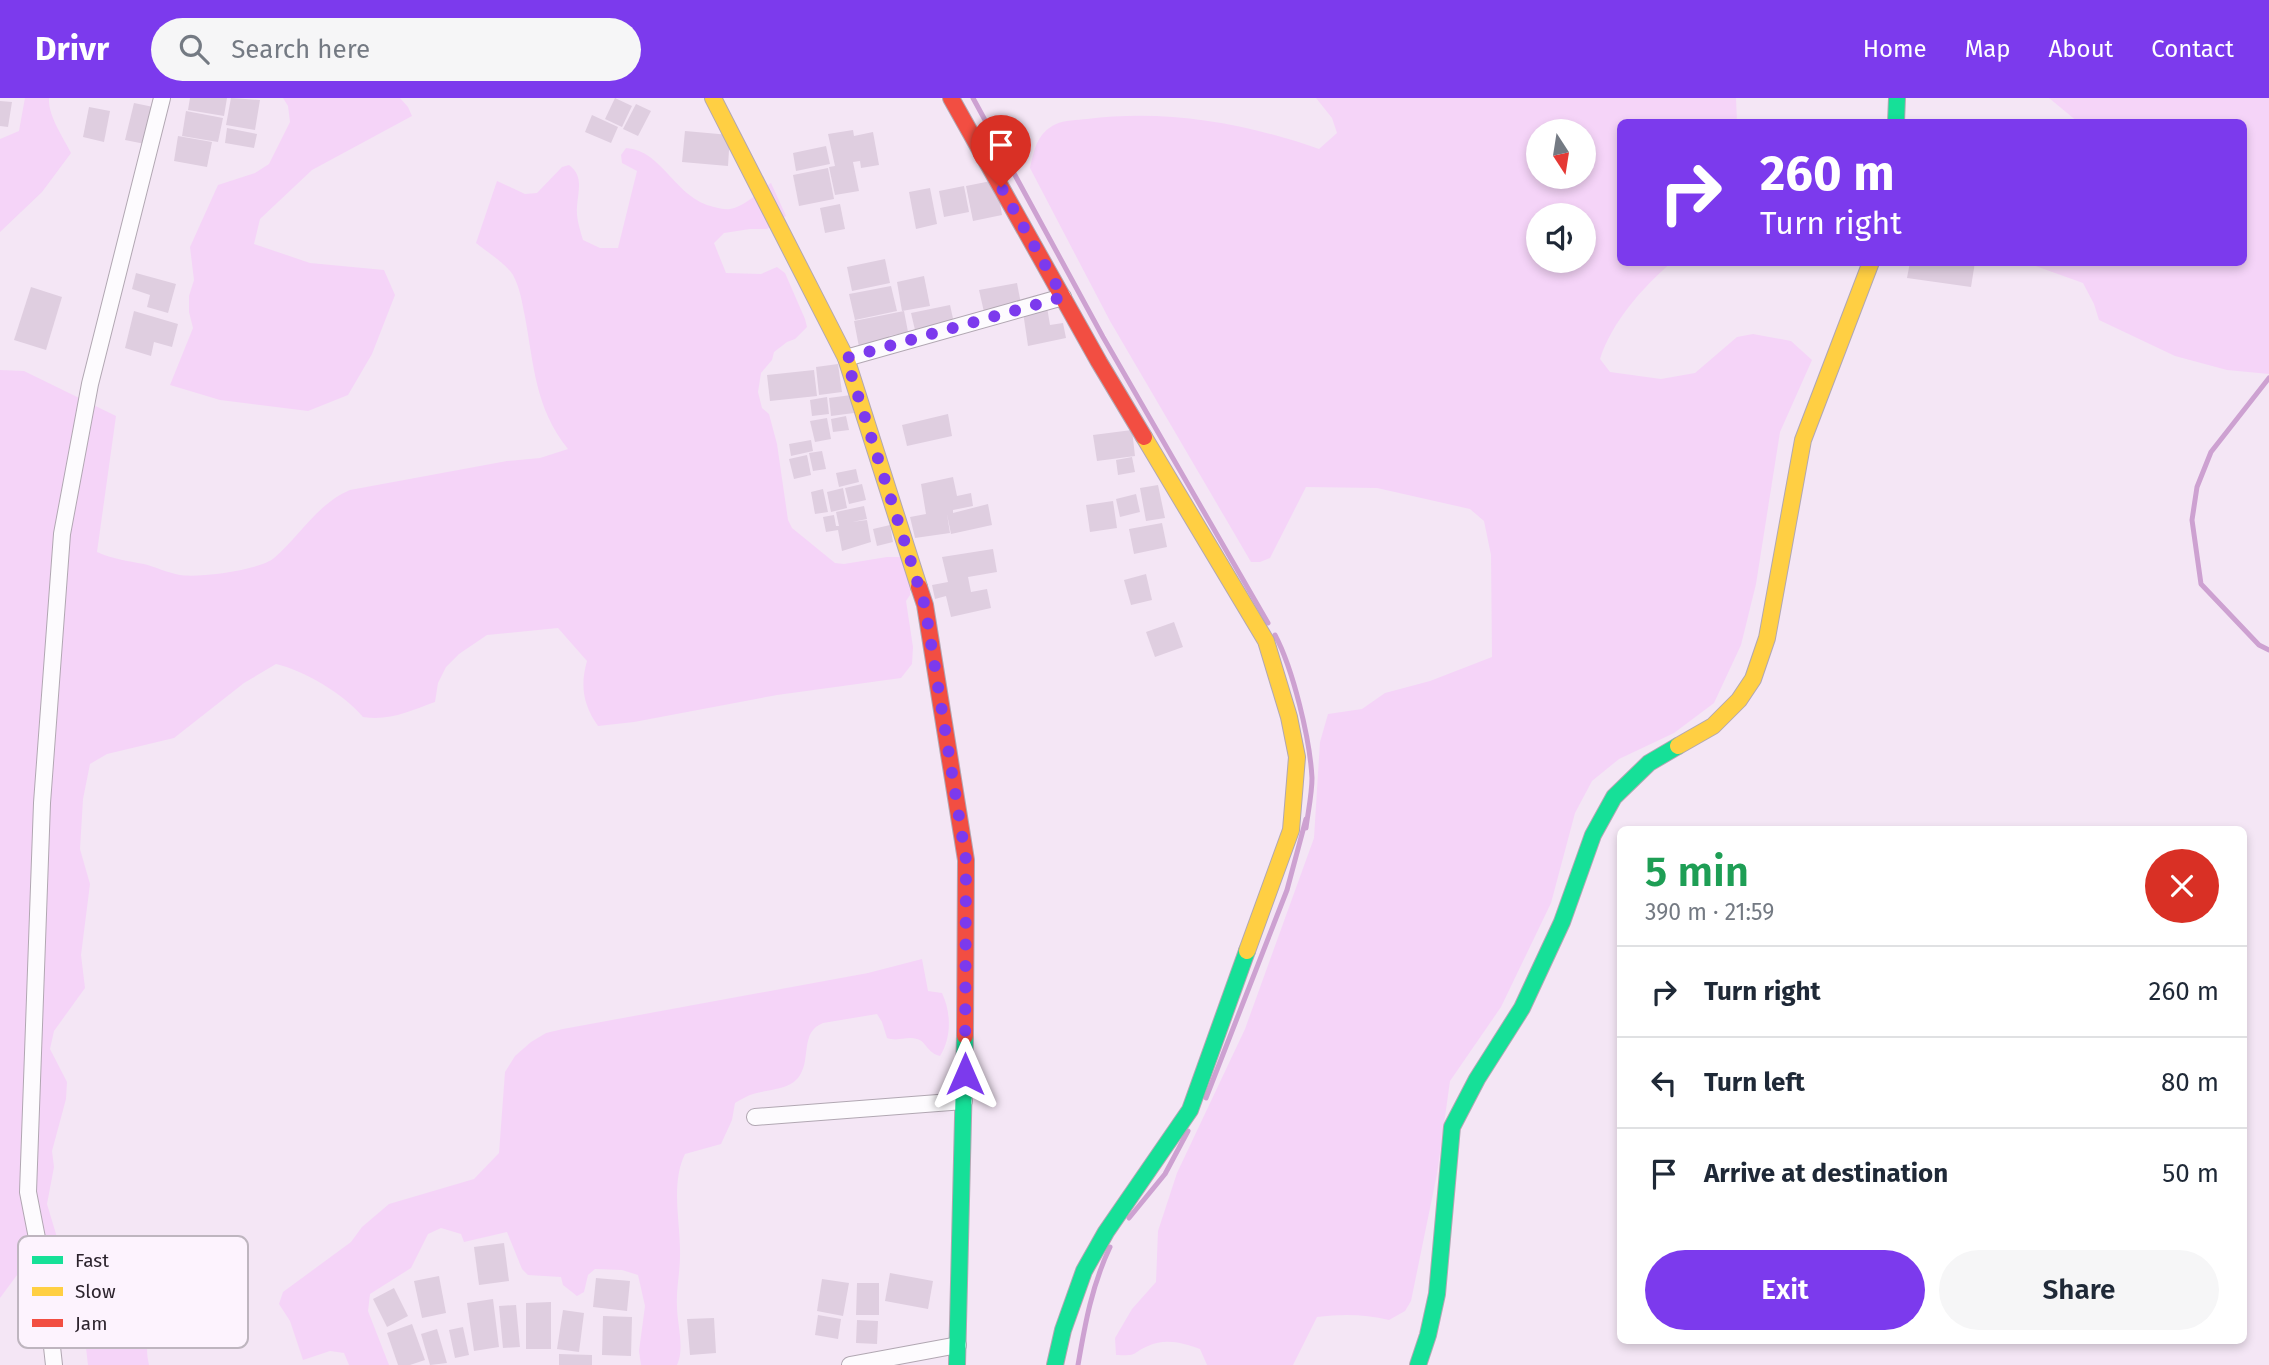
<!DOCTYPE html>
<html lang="en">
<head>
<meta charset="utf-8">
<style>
  body { margin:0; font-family:"Fira Sans",sans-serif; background:#f6f6f7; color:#1f2937; height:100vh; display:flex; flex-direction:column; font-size:26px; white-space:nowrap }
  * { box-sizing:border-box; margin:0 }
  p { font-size:23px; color:#747a83 }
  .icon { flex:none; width:38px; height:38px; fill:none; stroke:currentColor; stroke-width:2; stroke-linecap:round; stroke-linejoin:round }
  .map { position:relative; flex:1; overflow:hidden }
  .panel { position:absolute; left:1617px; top:728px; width:630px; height:518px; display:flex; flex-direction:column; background:#fff; border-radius:10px; box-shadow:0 4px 10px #0003 }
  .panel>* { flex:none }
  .top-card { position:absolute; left:1617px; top:21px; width:630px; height:147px; border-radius:10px; box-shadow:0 4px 10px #0003; background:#7c3aed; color:#fff; overflow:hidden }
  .needle { width:46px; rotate:168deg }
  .fabs { position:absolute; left:1526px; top:21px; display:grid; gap:14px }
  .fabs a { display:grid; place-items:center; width:70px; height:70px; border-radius:50%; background:#fff; box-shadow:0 4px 10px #0003; font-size:35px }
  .pin { position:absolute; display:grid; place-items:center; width:60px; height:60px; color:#fff; margin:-72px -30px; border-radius:50% 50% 50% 0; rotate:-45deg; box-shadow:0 0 7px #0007 }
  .pin .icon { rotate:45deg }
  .me { position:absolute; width:77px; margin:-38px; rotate:0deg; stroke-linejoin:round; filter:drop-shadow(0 0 5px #0008) }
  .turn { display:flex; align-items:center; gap:24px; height:147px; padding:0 28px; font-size:32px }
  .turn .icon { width:91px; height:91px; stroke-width:2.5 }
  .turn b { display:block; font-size:49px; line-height:60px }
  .round { display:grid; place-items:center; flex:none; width:74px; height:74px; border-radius:37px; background:#f6f6f7 }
  .headline { display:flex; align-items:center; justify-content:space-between; height:119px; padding:0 28px }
  h1 { font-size:42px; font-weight:600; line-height:52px; color:#1e9e55 }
  .button { display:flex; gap:14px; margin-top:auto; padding:14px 28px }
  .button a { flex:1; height:80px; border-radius:42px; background:#7c3aed; color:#fff; font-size:28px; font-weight:600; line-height:80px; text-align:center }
  .button a+a { background:#f6f6f7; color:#1f2937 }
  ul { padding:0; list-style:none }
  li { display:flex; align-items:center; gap:21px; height:91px; padding:0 28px; border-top:2px solid #e0e1e3 }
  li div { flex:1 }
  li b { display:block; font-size:26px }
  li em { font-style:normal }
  header { display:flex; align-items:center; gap:42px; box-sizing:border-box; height:98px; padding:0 35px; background:#7c3aed; color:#fff }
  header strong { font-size:33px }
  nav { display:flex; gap:38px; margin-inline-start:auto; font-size:24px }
  .search { width:490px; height:63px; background:#f6f6f7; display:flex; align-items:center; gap:18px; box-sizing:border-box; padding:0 24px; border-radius:38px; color:#747a83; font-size:26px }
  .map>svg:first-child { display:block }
  .green { fill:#f5d4f8; fill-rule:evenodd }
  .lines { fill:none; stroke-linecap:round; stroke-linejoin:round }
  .stream { stroke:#cda1d1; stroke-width:5 }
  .building { fill:#dfcee0 }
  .street-casing { stroke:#b1a7b2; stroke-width:18 }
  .fast-casing { stroke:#b1a7b2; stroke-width:18 }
  .slow-casing { stroke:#b1a7b2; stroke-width:18 }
  .jam-casing { stroke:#b1a7b2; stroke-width:18 }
  .street { stroke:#fdfbfe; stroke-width:16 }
  .fast { stroke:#16e098; stroke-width:16 }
  .slow { stroke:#ffcf43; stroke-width:16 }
  .jam { stroke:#f24e42; stroke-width:16 }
  .route { stroke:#7c3aed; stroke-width:12; stroke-dasharray:0 21.6 }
  .key { fill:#fdf3fe; stroke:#beb5bf; stroke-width:2 }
  .key-label { font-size:19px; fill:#2c232d }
</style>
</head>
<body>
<header>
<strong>Drivr</strong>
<div class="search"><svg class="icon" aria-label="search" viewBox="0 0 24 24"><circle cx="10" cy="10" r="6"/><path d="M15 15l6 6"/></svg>Search here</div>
<nav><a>Home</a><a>Map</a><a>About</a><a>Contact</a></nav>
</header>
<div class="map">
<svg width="2269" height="1267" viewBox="0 0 2269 1267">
  <rect width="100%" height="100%" fill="#f4e6f5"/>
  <g class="green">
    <path d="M25,0H49C48,18 63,39 71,55L42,94L0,134V41L19,33Z"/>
    <polygon points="283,0 400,0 408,9 412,18 312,72 260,121 254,146 310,165 384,172 395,197 372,256 348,297 308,313 220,302 170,287 193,230 189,214 189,198 194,182 190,149 218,87 255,75 269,66 290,24 288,8"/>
    <path d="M1316,0H1736L1737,24H1620V164L1671,165C1642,190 1612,224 1600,261L1610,274L1661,281L1695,275L1737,239L1753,236L1791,243L1812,262L1780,334L1756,486L1741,547L1714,605L1674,635L1619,661L1592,683L1575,715L1551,805L1501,909L1450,983L1437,1076L1411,1203L1405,1213L1389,1222C1365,1216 1341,1216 1317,1219L1293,1267H1207L1200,1251C1183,1245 1166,1240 1148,1248C1130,1256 1139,1258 1116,1257L1115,1240L1132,1211L1156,1184L1158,1133L1177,1075L1245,931L1314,740L1320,644L1328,616L1362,611L1385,595L1430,583L1492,559L1491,457L1484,423L1470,411L1377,390L1306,389L1270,460L1260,464H1251L1110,223L1030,70C1034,52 1037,35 1056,26C1064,22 1078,22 1087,21C1166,11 1245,25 1319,51L1337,35L1332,20ZM1538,33H1584V79H1538ZM1538,117H1584V163H1538Z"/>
    <polygon points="2049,0 2269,0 2269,276 2227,272 2175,258 2099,222 2094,206 2083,185 2027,165 2244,164 2244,24 2078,24"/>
    <path d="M626,50C664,53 675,101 714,109C719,110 725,112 730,111C744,109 760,93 771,85L786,118L767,131H750L724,135L714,145L726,175L761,176L777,169L785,175L805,221L807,229L795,241L787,244L774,254L772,262L761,275L758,294L762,310L769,316L777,346L788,422L792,430L835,465L844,466L887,459H913L910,497L906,503L913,549L912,566L901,580L777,597L634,624L598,628C583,607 580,587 587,563L558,530L487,537L459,556L446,569L438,585L435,604C410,613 390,623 363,619C344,596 305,573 276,566L244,585L174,640L107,656L90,666L83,701L80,751L90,786L81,857L85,890L54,933L50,951L67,984L66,1001L52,1053L54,1069L47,1106L59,1146L85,1190L115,1216L241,1200L244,1209C240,1214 234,1222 228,1225C201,1236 135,1207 149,1267H88L86,1250L81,1242L62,1233L59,1226L48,1180L23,1169L0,1200V272L24,273L116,318L97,454C113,461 127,463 144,466C156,469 168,475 180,477C199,480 260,472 274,460C301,437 317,406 350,392L507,363L540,360L568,351C535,310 534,267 525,219C522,204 520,190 513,177C505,165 487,154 476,145L497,83L525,96L537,95L562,69L569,67C584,78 578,92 577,109C576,120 580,132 583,142L600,150H618L637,73L622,65L621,57Z"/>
    <path d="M922,861L928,893L942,895C951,914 952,939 940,958C927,955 926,943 917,941C906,938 898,944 887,940L882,924L877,916L823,925C800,934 811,960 800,977C791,993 765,991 750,997C745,999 740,1002 735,1005L732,1022L721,1046L685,1056C670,1087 681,1125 680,1158C680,1175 676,1191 677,1208C677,1225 685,1251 677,1267H641L639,1253L645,1208L638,1177L622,1172L595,1171L588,1177L584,1194L577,1198L563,1187L561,1179L528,1177L522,1171L507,1134L464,1144L461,1136L441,1130L428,1136L411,1170L370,1196L368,1213L389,1267H349L344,1255L330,1253L303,1262L290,1223L279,1206L283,1194L351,1144L362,1129L389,1106L474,1081L499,1055L505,974L515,958L531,944L546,935L563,931L868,875Z"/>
  </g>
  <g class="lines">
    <g class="stream">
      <polyline points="973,0 1103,239 1268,525"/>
      <polyline points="2269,280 2211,354 2197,389 2192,422 2201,486 2259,547 2269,552"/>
      <path d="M1206,1000L1287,792L1306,721V730C1308,714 1312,696 1312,680C1310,641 1293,571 1275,537"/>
      <polyline points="1129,1120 1165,1076 1188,1033"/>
      <path d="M1078,1267C1085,1226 1092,1187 1110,1149"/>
    </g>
  </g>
  <g class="building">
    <polygon points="190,0 227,0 224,18 188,12"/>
    <polygon points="231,0 260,2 255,32 226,27"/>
    <polygon points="615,0 632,8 622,29 605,21"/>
    <polygon points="0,3 12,4 8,29 0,28"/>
    <polygon points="134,5 158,10 150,47 125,42"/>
    <polygon points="636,6 651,13 638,38 623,31"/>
    <polygon points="89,9 110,13 104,44 83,39"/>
    <polygon points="186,13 223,20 218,44 182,38"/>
    <polygon points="592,17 618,29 611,45 585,34"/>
    <polygon points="227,30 257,36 254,50 225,45"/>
    <polygon points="853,32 854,38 873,34 879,67 861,70 860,63 853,64 859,93 835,97 829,69 835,68 828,36"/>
    <polygon points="685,33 730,37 728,68 682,64"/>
    <polygon points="178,38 212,44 207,69 174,63"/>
    <polygon points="826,48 830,66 796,73 793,55"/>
    <polygon points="828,70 834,101 799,108 793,77"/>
    <polygon points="996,82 1002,117 973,123 966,88"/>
    <polygon points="964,88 969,114 944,119 939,93"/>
    <polygon points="930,90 937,126 916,131 909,94"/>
    <polygon points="840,106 845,131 825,135 820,110"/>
    <polygon points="885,161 890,185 852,193 847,169"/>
    <polygon points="1910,164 1975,164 1971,189 1907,180"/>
    <polygon points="136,175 176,186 168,215 147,209 150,197 132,191"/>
    <polygon points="924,178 930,208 902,213 897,184"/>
    <polygon points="1017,185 1021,206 984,214 979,192"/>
    <polygon points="891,188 897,213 855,222 849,196"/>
    <polygon points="31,189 62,199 46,252 14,242"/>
    <polygon points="950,207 954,225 915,232 911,215"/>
    <polygon points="1047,209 1050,227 1063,225 1066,240 1028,248 1023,214"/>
    <polygon points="134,213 178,226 172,249 154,244 151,258 125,250"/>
    <polygon points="904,213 908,234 889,238 890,242 859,249 854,223"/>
    <polygon points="838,266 842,294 819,297 816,269"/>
    <polygon points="814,272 817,298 770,303 767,277"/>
    <polygon points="851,297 854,315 831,318 829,300"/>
    <polygon points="827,299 829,316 812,318 810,302"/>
    <polygon points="948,316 952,338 907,348 902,327"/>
    <polygon points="846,318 849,332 833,334 831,321"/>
    <polygon points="827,320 831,341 815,344 810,323"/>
    <polygon points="1132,332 1135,358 1097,363 1093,337"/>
    <polygon points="811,342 813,353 791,358 789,346"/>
    <polygon points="822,353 826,371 813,373 809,355"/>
    <polygon points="807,357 811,377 794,381 789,361"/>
    <polygon points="1132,359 1135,374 1118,377 1116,362"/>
    <polygon points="856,371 859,384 839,389 836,375"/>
    <polygon points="953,379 957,398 971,395 973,408 953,412 953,415 988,406 992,427 951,436 947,416 950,435 915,440 910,419 926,416 921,386"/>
    <polygon points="862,386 866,402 849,406 845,390"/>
    <polygon points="1158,387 1165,420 1146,423 1140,390"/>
    <polygon points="843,390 847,410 831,414 827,394"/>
    <polygon points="823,391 828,414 815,416 811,394"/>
    <polygon points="1136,396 1140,414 1120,419 1116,401"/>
    <polygon points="1113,403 1117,430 1090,434 1086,407"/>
    <polygon points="864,408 867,421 852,424 867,422 871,444 842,453 838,432 826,434 823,419 834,417 836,428 839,428 836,414"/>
    <polygon points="1162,425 1167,449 1134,456 1129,431"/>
    <polygon points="890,427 893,444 877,448 873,431"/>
    <polygon points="993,451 997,474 968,479 971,494 987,491 991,510 951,519 946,498 935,501 932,487 948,484 942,459"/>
    <polygon points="1146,476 1152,502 1131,507 1124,482"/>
    <polygon points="1174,524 1183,549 1155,559 1146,534"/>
    <polygon points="504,1145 509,1183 479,1187 474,1149"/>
    <polygon points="890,1175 933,1183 928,1211 885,1203"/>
    <polygon points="439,1178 446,1215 422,1220 414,1183"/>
    <polygon points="596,1180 630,1183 627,1213 593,1209"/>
    <polygon points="822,1181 849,1185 843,1218 817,1213"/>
    <polygon points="857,1185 879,1185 879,1217 856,1217"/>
    <polygon points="394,1190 408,1218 387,1229 373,1201"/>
    <polygon points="493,1201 499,1249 474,1253 467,1205"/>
    <polygon points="551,1204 551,1251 526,1251 526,1205"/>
    <polygon points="516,1207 520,1249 503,1250 499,1208"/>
    <polygon points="563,1212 584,1215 579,1254 557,1251"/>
    <polygon points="818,1217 841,1221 838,1241 815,1237"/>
    <polygon points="603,1218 632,1219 631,1258 602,1257"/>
    <polygon points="714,1220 716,1255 690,1257 687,1221"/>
    <polygon points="857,1222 878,1223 877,1246 856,1245"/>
    <polygon points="412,1226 425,1262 410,1267 398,1267 387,1235"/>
    <polygon points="463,1229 469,1257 455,1260 449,1232"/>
    <polygon points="437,1231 447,1265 430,1267 421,1236"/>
    <polygon points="559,1256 592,1257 592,1267 559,1267"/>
  </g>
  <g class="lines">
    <g class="street-casing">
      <g id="street">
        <polyline points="846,260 1063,199"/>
        <polyline points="755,1019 964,1003"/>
        <polyline points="54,1267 44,1176 28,1094 42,705 62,436 90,286 162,0"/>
        <polyline points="850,1267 958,1247"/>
      </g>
    </g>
    <g class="fast-casing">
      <g id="fast">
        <polyline points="1896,24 1897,0"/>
        <polyline points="957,1267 965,938"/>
        <polyline points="1055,1267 1063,1232 1084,1173 1106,1134 1190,1012 1247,853"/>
        <polyline points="1418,1267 1428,1237 1437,1196 1452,1029 1477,981 1522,910 1562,824 1593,737 1614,699 1649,665 1678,648"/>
      </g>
    </g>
    <g class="slow-casing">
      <g id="slow">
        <polyline points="713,0 846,260 919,489"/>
        <polyline points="1144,339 1266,543 1289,619 1297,659 1291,732 1247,853"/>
        <polyline points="1678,648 1713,628 1739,602 1753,581 1767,540 1803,342 1871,164"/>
      </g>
    </g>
    <g class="jam-casing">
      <g id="jam">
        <polyline points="951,0 1099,264 1144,339"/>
        <polyline points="919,489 925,507 966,762 965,938"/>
      </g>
    </g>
    <use href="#street" class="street"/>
    <use href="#fast" class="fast"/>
    <use href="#slow" class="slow"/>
    <use href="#jam" class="jam"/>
  </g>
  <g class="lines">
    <polyline class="route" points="965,976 966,762 925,508 846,260 1063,199 1001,89"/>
  </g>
  <rect x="18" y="1138" width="230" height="112" rx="10" class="key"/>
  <rect x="32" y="1158" width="31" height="8" fill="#16e098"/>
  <rect x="32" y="1189" width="31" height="9" fill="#ffcf43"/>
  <rect x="32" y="1221" width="31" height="8" fill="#f24e42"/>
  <g class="key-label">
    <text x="75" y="1169">Fast</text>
    <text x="75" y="1200">Slow</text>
    <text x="75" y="1232">Jam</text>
  </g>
</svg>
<div class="fabs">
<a><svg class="needle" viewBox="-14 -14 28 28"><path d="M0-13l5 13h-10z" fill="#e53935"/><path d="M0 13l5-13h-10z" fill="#747a83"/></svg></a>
<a><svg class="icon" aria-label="sound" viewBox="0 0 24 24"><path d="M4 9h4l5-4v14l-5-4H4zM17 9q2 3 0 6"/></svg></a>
</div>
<div class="pin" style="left:1001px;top:89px;background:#d93025"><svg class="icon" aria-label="arrive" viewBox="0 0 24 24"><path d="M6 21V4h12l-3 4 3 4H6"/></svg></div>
<svg class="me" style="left:965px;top:976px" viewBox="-20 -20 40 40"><path d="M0-17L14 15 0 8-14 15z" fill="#7c3aed" stroke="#fff" stroke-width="4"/></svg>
<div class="top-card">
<div class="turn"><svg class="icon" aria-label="right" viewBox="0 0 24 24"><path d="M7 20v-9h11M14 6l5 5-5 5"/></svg><div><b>260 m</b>Turn right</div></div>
</div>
<section class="panel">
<div class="headline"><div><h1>5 min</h1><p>390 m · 21:59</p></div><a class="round" style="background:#d93025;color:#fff"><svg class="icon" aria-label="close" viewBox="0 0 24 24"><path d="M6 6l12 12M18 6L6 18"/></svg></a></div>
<ul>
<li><svg class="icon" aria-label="right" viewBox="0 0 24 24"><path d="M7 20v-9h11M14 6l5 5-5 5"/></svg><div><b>Turn right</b></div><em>260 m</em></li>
<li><svg class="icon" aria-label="left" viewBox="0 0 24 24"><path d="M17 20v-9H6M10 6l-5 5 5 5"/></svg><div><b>Turn left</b></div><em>80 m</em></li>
<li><svg class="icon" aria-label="arrive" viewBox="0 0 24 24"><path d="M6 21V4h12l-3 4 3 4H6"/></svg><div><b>Arrive at destination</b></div><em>50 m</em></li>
</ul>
<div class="button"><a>Exit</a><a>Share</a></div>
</section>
</div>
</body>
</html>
